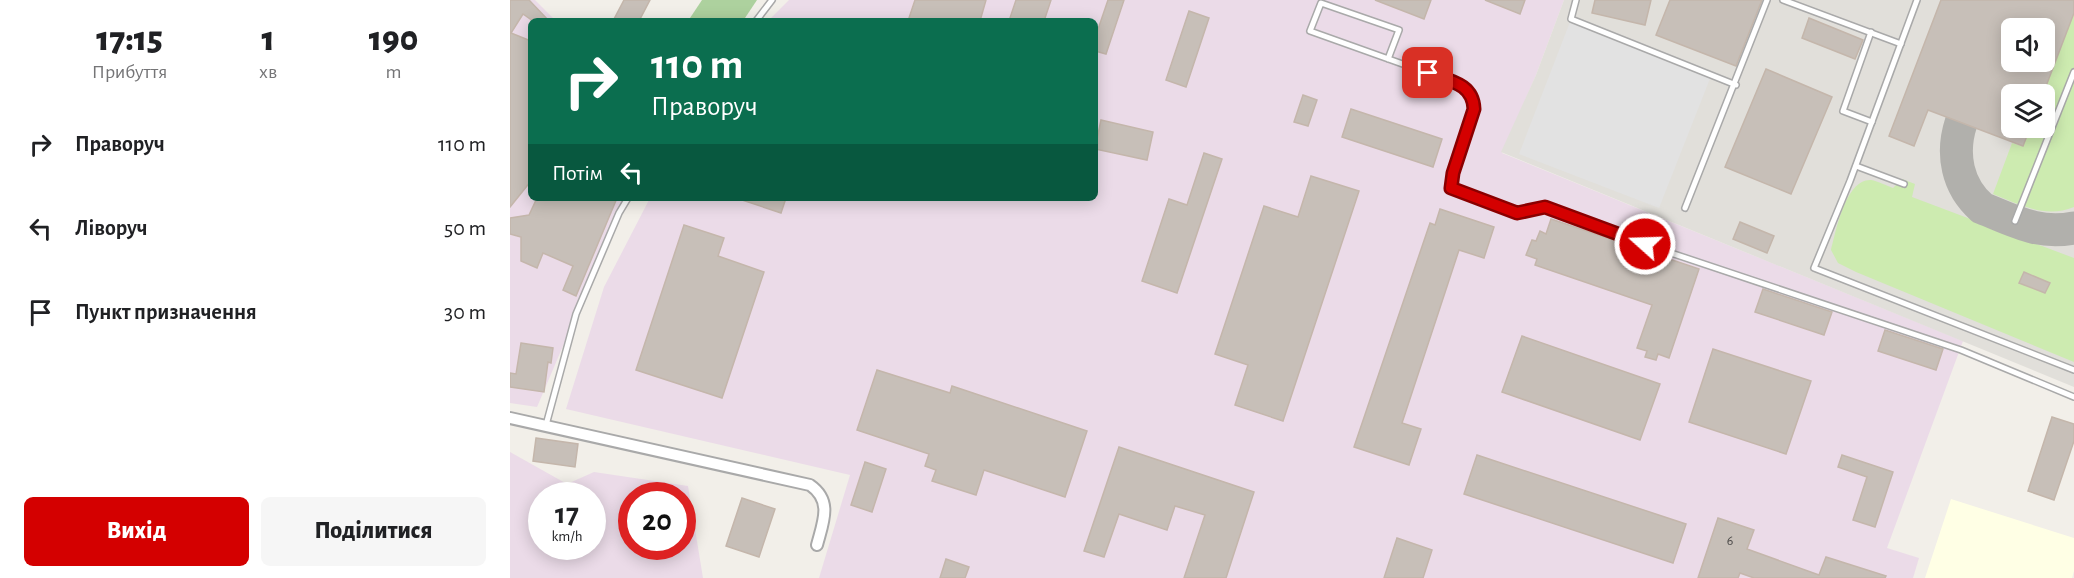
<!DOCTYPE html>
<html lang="uk">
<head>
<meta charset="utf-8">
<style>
  body { margin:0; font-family:"Alegreya Sans",sans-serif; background:#f6f6f6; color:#202124; height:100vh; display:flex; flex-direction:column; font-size:22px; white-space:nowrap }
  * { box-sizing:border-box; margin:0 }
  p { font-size:20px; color:#757577 }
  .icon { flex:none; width:33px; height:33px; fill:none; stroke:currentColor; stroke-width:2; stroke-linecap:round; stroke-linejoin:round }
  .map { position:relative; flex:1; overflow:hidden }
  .sheet { display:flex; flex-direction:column; background:#fff; width:510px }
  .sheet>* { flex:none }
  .top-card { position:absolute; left:18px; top:18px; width:570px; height:183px; border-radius:9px; box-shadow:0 3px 15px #0003; background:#0b6e4f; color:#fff; overflow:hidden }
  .buttons { position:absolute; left:1491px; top:18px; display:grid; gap:12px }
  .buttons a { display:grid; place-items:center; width:54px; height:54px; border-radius:9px; background:#fff; box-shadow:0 3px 15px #0003; font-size:30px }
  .speed { position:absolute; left:18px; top:482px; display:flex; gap:12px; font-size:30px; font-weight:700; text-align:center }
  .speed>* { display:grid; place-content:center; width:78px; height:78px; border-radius:50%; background:#fff; box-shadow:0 3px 15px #0003; line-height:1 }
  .speed small { font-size:15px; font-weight:400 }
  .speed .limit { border:9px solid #d22; background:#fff; color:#111 }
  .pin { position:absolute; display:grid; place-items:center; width:51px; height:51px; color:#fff; margin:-26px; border-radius:12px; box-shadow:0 3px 9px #0006 }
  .me { position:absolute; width:66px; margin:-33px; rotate:290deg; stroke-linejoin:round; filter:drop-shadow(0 0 4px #0008) }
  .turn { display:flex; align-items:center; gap:21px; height:126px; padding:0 24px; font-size:27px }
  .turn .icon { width:78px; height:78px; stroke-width:2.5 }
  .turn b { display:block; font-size:42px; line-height:51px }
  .then { display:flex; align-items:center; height:57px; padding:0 24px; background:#0003; gap:12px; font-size:22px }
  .eta { display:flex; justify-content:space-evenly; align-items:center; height:102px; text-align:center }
  .eta b { font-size:36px; font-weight:800; line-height:42px }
  .button { display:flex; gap:12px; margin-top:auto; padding:12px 24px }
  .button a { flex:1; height:69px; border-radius:9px; background:#d40000; color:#fff; font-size:24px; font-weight:800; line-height:69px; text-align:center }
  .button a+a { background:#f6f6f6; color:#202124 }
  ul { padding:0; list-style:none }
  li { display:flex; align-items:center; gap:18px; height:84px; padding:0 24px }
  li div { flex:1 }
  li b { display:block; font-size:22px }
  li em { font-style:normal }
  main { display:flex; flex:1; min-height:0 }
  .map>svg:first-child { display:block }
  .industrial { fill:#ebdbe8; fill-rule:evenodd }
  .education { fill:#ffffe5 }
  .airport { fill:#e1dfda; fill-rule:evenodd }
  .grass { fill:#cdebb0 }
  .forest { fill:#add19e }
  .parking { fill:#e2e2e2 }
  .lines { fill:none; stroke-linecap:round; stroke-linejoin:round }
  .taxiway { stroke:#b1b0ac; stroke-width:33 }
  .building { fill:#c7bfb8; stroke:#c4b6ab; stroke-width:1.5; fill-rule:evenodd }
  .service-casing { stroke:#a9a9a9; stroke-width:8 }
  .minor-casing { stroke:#a9a9a9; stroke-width:14 }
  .service { stroke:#fff; stroke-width:5 }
  .minor { stroke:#fff; stroke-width:10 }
  .route-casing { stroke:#8a0000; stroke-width:15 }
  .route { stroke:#d40000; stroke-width:10 }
  .labels { text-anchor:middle; stroke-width:6; stroke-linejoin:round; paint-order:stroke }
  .number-label { font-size:14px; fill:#4b4948 }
</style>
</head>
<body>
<main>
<section class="sheet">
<div class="eta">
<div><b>17:15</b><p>Прибуття</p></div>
<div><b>1</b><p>хв</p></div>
<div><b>190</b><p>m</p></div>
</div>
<ul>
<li><svg class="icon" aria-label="right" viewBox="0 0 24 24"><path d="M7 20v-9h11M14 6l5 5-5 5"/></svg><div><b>Праворуч</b></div><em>110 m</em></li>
<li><svg class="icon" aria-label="left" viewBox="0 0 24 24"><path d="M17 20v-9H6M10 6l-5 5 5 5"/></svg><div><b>Ліворуч</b></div><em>50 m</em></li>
<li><svg class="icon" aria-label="arrive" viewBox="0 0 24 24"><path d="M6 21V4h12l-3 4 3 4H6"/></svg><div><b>Пункт призначення</b></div><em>30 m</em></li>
</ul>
<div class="button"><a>Вихід</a><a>Поділитися</a></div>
</section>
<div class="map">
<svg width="1564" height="578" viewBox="0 0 1564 578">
  <rect width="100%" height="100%" fill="#f2efe9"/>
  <g class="industrial">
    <polygon points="0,0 25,0 46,21 21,21 21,198 116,198 27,407 0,403"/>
    <polygon points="279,0 1054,0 1026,75 992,153 1453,341 1377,548 1409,558 1403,578 309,578 340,475 56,409 94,287 140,198 585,198 585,21 258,21"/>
    <path d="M0,452L57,484L84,472L178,486L193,578H0ZM32,495H82V546H32ZM122,495H172V546H122Z"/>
  </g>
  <polygon class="education" points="1441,499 1564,538 1564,571 1562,578 1415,578"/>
  <path class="airport" d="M1054,0H1564V387L991,152L1026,75ZM1502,28H1534V62H1502ZM1502,94H1534V128H1502Z"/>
  <g class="grass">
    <path d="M1564,13V207C1536,219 1510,205 1483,194L1502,143L1512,146L1520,128H1534V94H1533Z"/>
    <path d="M1392,179L1405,184L1402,197L1564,258V362L1346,272L1328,263L1321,250C1326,232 1335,179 1361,180C1368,181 1377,186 1383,188Z"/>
  </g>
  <polygon class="forest" points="192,0 247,0 233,21 178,21"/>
  <polygon class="parking" points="1060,22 1201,76 1149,208 1009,154"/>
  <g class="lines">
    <path class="taxiway" d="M1451,123C1441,154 1447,186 1472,208C1505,221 1528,235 1564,228"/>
  </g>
  <g class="building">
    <polygon points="0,0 19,0 39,21 23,21 13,14 1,33 21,41 21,181 0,207"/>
    <polygon points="114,0 140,0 129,21 103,21"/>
    <polygon points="405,0 476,0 470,21 398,21"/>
    <polygon points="506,0 541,0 534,21 499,21"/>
    <polygon points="598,0 614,0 596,54 585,51 585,38"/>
    <polygon points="865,0 921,0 914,19"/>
    <polygon points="975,0 1015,0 1010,14"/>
    <polygon points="1085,0 1141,0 1135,25 1082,13"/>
    <polygon points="1160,0 1252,0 1226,66 1146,35"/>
    <path d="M1431,0H1564V13L1533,94H1502V128H1520L1513,146L1418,110L1404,146L1379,136ZM1502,28H1534V62H1502Z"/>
    <polygon points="679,11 699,18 676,87 656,80"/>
    <polygon points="1299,18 1353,40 1345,59 1292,38"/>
    <polygon points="1256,69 1322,97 1281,194 1215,167"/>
    <polygon points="793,95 807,100 798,126 784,122"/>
    <polygon points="841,109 932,139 923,167 832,137"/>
    <polygon points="591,120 643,132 637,160 585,149"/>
    <polygon points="694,153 712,159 667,293 632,281 659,199 677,205"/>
    <polygon points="801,176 849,191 773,421 725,405 738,365 705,354 754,206 788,217"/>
    <polygon points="27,198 107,198 66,296 53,290 63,266 33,253 27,268 11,261 11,237 0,234 0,218 19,215"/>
    <polygon points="232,198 276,198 271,213 232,200"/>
    <polygon points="930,209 984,227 974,258 949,250 892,423 911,429 899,465 844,447 920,223 925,225"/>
    <polygon points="1041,219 1189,269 1159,358 1148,354 1146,360 1135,357 1137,351 1127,348 1142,305 1025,265 1027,259 1016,255 1022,240 1026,241 1030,231 1036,234"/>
    <polygon points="1230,222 1264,236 1257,253 1223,239"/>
    <polygon points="174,225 214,238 208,256 254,272 212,398 126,370"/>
    <polygon points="1514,272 1540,283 1535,293 1509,283"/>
    <polygon points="1253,289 1322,312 1314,335 1245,312"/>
    <polygon points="1375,330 1433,349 1426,370 1368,351"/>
    <polygon points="1012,336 1150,384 1130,440 992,392"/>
    <polygon points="11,343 43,348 41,363 38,362 34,392 0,387 0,373 6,374"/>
    <polygon points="1203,349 1301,381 1276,454 1179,422"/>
    <polygon points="367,370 440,393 442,386 577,431 555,497 474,470 466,495 422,481 426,470 415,466 419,454 347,430"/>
    <polygon points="1542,417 1564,424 1564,441 1544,500 1518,491"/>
    <polygon points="26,438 68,444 65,467 23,461"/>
    <polygon points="609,447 744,492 716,578 674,578 695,515 665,506 657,530 609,514 594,557 574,551"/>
    <polygon points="967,455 1176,524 1163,563 954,494"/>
    <polygon points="1332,455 1383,472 1365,527 1343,520 1357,477 1328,467"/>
    <polygon points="355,462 376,469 362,512 341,505"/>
    <polygon points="232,498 265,509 249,557 216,546"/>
    <polygon points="1208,518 1244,530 1237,549 1309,575 1316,557 1376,576 1375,578 1244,578 1230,573 1228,578 1188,578"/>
    <polygon points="887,538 922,550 913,578 874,578"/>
    <polygon points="436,559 459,567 455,578 430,578"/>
  </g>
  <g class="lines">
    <g class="service-casing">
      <g id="service">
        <polyline points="1066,0 1061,19 1226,85"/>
        <polyline points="1273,0 1391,44"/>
        <polyline points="1407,0 1340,181 1304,268 1564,370"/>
        <polyline points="246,21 262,0"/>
        <polyline points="1361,32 1333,111 1362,122"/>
        <polyline points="878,59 889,30 811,3 800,31 957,87 964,98 964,109 943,173 941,188 1007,213 1035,207 1155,251 1451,350 1564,397"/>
        <polyline points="1346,166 1394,184"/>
        <polyline points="1175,208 1257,0"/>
        <polyline points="1505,221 1564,72"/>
        <polyline points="36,425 66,314 109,213 118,198"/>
      </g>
    </g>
    <g class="minor-casing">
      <path id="minor" d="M0,418L300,485C323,501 313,522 307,545"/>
    </g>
    <use href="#service" class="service"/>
    <use href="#minor" class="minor"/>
  </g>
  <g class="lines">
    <g class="route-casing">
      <path id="route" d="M918,73C939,81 963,83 964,109L943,173L941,188L1007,213L1035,207L1135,244"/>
    </g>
    <use href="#route" class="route"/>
  </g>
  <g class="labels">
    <g class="number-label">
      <text x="1220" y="545">6</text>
    </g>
  </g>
</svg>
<div class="buttons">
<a><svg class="icon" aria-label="sound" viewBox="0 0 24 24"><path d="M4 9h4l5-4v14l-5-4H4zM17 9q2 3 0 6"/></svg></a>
<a><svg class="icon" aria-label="layers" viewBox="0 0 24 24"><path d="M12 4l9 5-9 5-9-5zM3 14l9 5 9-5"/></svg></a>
</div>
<div class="speed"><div>17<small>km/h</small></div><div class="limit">20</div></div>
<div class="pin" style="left:918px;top:73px;background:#d93025"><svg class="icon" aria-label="arrive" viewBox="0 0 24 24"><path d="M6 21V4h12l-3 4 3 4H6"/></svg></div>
<svg class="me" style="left:1135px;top:244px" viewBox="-20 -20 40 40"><circle r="17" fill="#d40000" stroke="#fff" stroke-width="3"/><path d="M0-11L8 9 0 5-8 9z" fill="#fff"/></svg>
<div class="top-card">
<div class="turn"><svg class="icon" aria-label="right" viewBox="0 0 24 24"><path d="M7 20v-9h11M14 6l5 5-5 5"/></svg><div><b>110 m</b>Праворуч</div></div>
<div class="then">Потім<svg class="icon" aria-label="left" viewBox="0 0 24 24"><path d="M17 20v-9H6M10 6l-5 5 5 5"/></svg></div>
</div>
</div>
</main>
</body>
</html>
